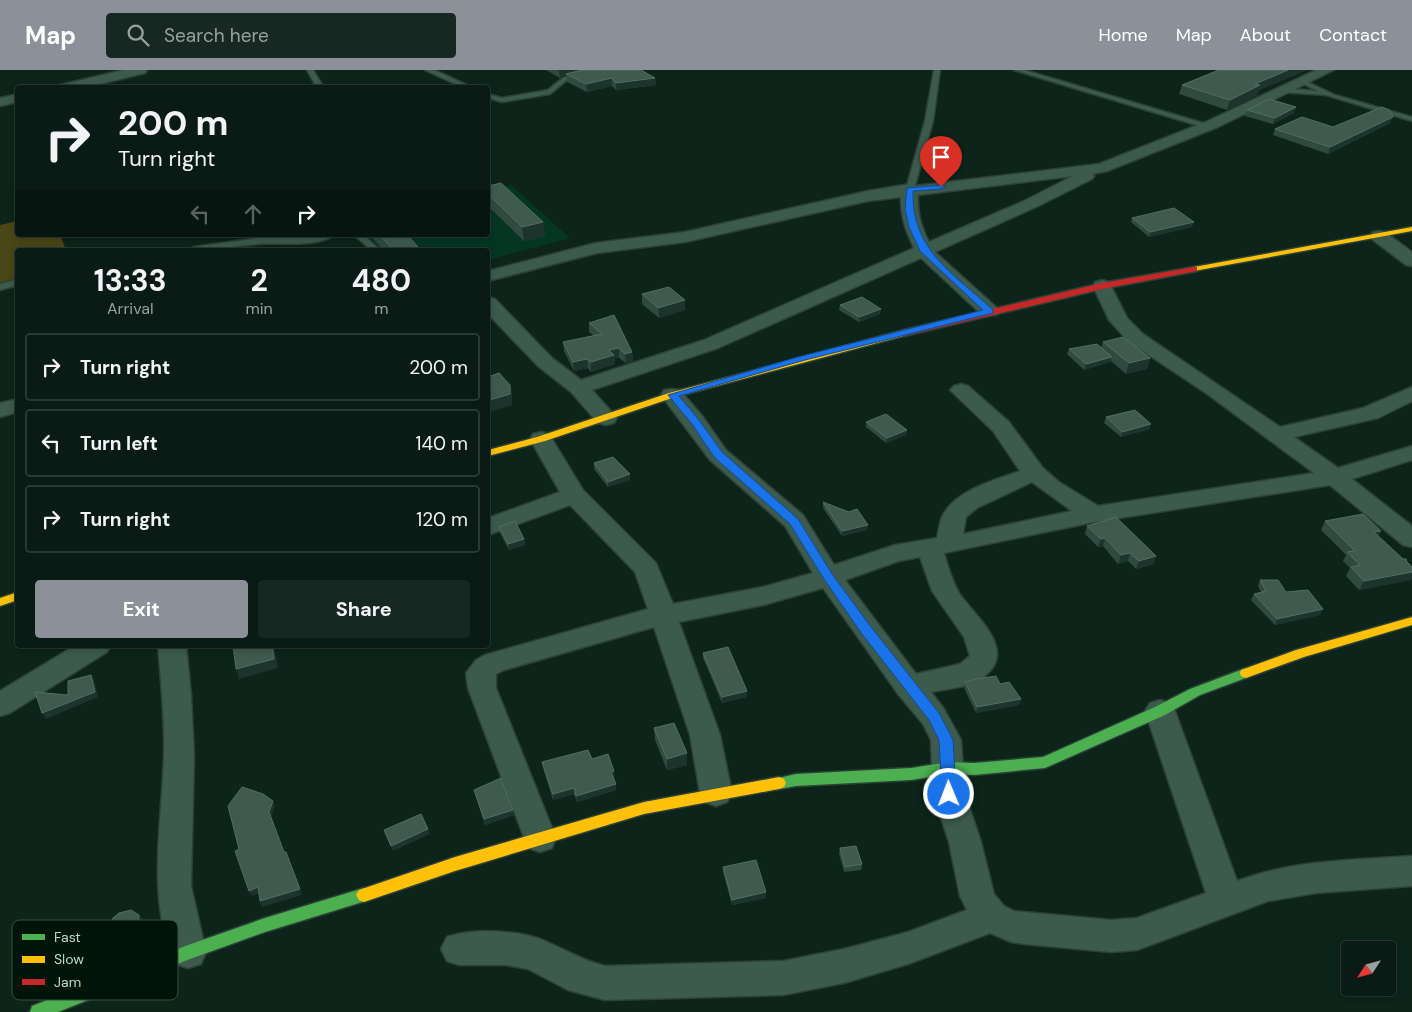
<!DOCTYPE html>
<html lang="en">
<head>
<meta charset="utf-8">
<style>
  body { margin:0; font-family:"DM Sans",sans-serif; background:#172822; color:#f1f3f6; height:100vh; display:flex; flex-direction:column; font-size:19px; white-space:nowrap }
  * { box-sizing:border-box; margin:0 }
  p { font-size:16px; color:#99a1a0 }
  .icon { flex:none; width:28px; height:28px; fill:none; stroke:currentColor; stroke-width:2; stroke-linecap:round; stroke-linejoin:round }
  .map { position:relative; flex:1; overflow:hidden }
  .details { position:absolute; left:15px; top:178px; width:475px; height:400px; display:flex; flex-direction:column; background:#091b14; border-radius:5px; box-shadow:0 2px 8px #0003,0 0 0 1px #293934 }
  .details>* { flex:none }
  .hud { position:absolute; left:15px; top:15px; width:475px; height:152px; border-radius:5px; box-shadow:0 2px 8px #0003,0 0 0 1px #293934; background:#091b14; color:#f1f3f6; overflow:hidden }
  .needle { width:32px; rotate:234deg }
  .fabs { position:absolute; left:1341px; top:871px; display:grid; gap:10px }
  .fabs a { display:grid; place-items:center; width:55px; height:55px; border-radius:5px; background:#091b14; box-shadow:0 2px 8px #0003,0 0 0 1px #293934; font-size:25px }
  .pin { position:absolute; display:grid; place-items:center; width:42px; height:42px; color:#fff; margin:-51px -21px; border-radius:50% 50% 50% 0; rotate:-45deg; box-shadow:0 0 5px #0007 }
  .pin .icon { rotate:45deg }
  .me { position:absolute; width:55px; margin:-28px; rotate:359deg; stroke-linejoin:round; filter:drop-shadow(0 0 4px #0008) }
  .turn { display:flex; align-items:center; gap:18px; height:105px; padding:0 20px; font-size:22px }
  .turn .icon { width:65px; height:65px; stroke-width:2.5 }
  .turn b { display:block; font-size:35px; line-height:42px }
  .lanes { display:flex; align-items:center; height:48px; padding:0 20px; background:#0003; justify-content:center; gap:25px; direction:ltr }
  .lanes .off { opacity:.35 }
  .eta { display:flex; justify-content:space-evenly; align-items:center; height:85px; text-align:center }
  .eta b { font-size:30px; font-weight:700; line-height:35px }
  .button { display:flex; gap:10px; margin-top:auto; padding:10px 20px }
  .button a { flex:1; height:58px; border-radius:5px; background:#8c9099; color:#fff; font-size:20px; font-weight:700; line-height:58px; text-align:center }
  .button a+a { background:#172822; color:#f1f3f6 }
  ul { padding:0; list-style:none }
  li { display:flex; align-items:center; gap:15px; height:68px; margin:0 10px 8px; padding:0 10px; border:2px solid #293934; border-radius:5px }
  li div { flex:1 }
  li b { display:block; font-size:19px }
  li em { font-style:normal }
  header { display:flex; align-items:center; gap:30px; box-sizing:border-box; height:70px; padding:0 25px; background:#8c9099; color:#fff }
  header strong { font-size:24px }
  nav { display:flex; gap:28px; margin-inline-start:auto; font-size:18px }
  .search { width:350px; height:45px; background:#172822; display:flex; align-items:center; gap:12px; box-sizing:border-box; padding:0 18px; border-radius:5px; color:#99a1a0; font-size:19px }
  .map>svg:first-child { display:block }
  .built { fill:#053623 }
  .green { fill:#494618 }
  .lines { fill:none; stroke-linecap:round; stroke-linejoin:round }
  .lane-casing { stroke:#2c4036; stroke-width:3 }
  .street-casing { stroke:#2c4036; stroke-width:3 }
  .fast-casing { stroke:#2c4036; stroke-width:3 }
  .slow-casing { stroke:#2c4036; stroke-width:3 }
  .jam-casing { stroke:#2c4036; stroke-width:3 }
  .lane { fill:#3c5b4d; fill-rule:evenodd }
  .street { fill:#3c5b4d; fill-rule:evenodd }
  .fast { fill:#4caf50; fill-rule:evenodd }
  .slow { fill:#ffc107; fill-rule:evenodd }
  .jam { fill:#c62828; fill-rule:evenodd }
  .wall { fill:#304a40 }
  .shaded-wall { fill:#1c342b }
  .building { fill:#3f5a4f; stroke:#526f62 }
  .route { fill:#1a73e8; stroke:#114b97 }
  .key { fill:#001409; stroke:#375142; stroke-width:1 }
  .key-label { font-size:14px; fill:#b8dec8 }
</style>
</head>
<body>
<header>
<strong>Map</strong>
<div class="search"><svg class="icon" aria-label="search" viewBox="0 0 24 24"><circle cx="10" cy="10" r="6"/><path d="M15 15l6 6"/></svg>Search here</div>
<nav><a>Home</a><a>Map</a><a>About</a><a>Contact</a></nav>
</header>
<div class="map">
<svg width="1412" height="942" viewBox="0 0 1412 942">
  <rect width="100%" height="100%" fill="#0c241a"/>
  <polygon class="built" points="511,115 570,168 488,190 488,180 373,180 360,165 488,165 488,119"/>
  <polygon class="green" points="17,151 18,165 60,165 66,180 18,180 17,209 0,213 0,155"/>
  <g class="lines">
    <g class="lane-casing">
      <g id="lane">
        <polygon points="307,0 313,0 324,18 317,18"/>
        <polygon points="425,0 434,0 474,18 464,18"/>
        <polygon points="591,0 602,0 568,9 550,24 502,32 488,28 488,24 502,28 548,20 564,7"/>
        <polygon points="934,0 940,0 933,51 914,119 910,121 906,119 925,51"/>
        <polygon points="1014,0 1024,0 1213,56 1206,58"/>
        <polygon points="1301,9 1335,25 1412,47 1412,51 1326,25 1281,22 1278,20 1281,18 1318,21 1299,12 1299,10"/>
        <path d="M320,165H334C317,178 279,172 258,174C235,176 212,180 189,180L193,177L260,168L310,167Z"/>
        <polygon points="354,165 363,165 380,180 371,180"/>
        <polygon points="18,209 18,215 0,220 0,214"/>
      </g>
    </g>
    <g class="street-casing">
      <g id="street">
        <polygon points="124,0 147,0 145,3 84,18 59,18 60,15"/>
        <path d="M1316,0H1334L1218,57L1107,101L1092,104L1094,106L1092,109L1036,137L935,182L996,237L999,241L996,245H982L921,188L718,278L592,320L617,348L614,353L606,355L598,353L571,322L538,296L488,244V227L495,229L552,288L581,310L704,270L914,178C906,161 900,146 901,127L868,131L685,172L597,183L488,211V201L596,173L685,162L868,121L910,114L915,116L1099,94L1208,51ZM1073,106L1024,131L929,172C921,156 917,143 918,125Z"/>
        <polygon points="18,24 18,32 0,36 0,28"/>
        <polygon points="1379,161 1385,162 1412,182 1412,196 1406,195 1373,170 1370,166 1373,162"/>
        <path d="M1102,210L1109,212L1127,248L1143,264L1280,357L1363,338L1412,317V331L1378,348L1294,367L1338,398L1412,376V390L1352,409L1412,456V477L1403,475L1330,415L1094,452L944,483C948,496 952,511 959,523C977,549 1022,583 979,610C966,618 945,619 931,622L944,639L961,670L965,724L981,772L994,824L1004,836L1014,841L1111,850L1137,848L1206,823L1145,641L1150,633L1160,630L1170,633L1175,641L1237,811C1292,790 1353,790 1412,786V816L1316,823L1268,831L1137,880L1111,882L1024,874L1011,872L990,863L908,894L844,913L783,925L605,930L568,920L528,899L506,895H459L447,891L441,879L447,867C472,858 520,860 545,871C566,880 583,891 605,896L783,891L844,879L908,862L967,840L960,826L949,772L933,724L931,670L923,654L898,624L823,518L763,535L679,552L720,665L732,723L727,732L716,736L705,732L700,723L690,665L654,557L504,600L496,604V618L556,768L552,778L540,782L528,778L468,618L466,603L476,590L485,585L648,539L635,502L570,435L488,465V448L560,422L530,369L533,364L541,362L549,364L583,420L656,493L673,534L763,517L813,503L785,456L710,390L661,325L664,320L672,319L680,320L703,347L726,380L803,445L834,495L895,475L937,468C939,461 939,452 943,445C956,420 995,410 1020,401L993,361L950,320L954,316L961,314L968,316L1009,352L1043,398L1059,412L1098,436L1314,403L1206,323L1129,272L1109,250L1093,216L1095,212ZM1032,412L1072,441L963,464L966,447L977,438ZM920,487L932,521L964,567L970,586L960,594L916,604L845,510L899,491Z"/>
        <polygon points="18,329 18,342 0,347 0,333"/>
        <polygon points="76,575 111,575 107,582 10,643 0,646 0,621"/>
        <path d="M158,575H186L191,625L194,685L191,816L206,882L201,894L188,898L175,894C146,828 162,754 164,686C165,649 161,612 158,575Z"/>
      </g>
    </g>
    <g class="fast-casing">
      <g id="fast">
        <polygon points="1246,598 1251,600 1252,603 1251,606 1200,625 1165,645 1045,698 974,705 949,704 911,710 796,716 779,719 774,717 772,713 774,709 796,704 911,698 949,692 974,693 1043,687 1155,637 1190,619"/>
        <polygon points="364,818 369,820 372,825 369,830 265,862 190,889 58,942 30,942 32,936 188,875 265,848"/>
      </g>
    </g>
    <g class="slow-casing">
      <g id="slow">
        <polygon points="1412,157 1412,161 1194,201 1190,199 1194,197"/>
        <polygon points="904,260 907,261 907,265 675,327 545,371 488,386 488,380 537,367 669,323"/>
        <polygon points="18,522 18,530 0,536 0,528"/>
        <polygon points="1412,547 1412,555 1304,587 1246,608 1241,606 1240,603 1241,600 1296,580"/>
        <polygon points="779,707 784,709 786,713 784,717 779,719 644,744 455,801 364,832 359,830 356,825 359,820 455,787 644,732"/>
      </g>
    </g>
    <g class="jam-casing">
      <polygon id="jam" points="1194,197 1197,197 1197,201 1102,219 904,266 900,263 904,260 1102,213"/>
    </g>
    <use href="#lane" class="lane"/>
    <use href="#street" class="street"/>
    <use href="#fast" class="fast"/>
    <use href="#slow" class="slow"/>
    <use href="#jam" class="jam"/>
  </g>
  <g class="wall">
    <polygon points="546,0 641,0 655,8 656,15 616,20 612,16 587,22 567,12 567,6 560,8"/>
    <polygon points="1219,0 1307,0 1259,20 1257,25 1227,40 1179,24 1182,15"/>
    <polygon points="1296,37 1294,43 1273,54 1245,46 1247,40"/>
    <polygon points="1390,53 1328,84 1273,65 1275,59 1333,57"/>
    <polygon points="488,116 543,152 545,166 524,171 488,136"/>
    <polygon points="1132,148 1192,157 1149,167 1131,152"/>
    <polygon points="370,165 407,165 421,180 383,180"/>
    <polygon points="642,224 685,240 659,248 642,234"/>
    <polygon points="840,235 880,244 859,252 839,240"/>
    <polygon points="589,253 632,282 633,291 626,293 619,288 614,288 615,294 591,302 588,298 574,301 564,281 563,272 594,266 589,262"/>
    <polygon points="1103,272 1150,288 1147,299 1126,304 1111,291 1110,292 1084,300 1067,284 1069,279 1101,278"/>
    <polygon points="488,307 510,315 512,326 512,335 492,341 488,336"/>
    <polygon points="1106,347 1150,359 1121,367 1104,353"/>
    <polygon points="866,352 907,360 906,365 886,373 866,357"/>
    <polygon points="594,393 630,404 630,410 608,417 594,399"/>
    <polygon points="823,432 868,455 867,460 842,466 823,438"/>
    <polygon points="1325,451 1381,461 1378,466 1411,510 1359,520 1346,506 1350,498 1343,491 1346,485 1321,460"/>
    <polygon points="1087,456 1156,486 1154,494 1136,499 1128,491 1118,494 1103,476 1098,477 1085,464"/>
    <polygon points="499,457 524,469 525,475 509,480 500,463"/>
    <polygon points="1260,510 1286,522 1320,545 1275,555 1251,530 1254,524 1261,522 1258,516"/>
    <polygon points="703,583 747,621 747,627 722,633 703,588"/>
    <polygon points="965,612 1021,629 1019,635 976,643 964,618"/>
    <polygon points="654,658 687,695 667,700 655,670"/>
    <polygon points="592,689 615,706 613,707 616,714 616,720 577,732 574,724 553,730 543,698 542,692"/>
    <polygon points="474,720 513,740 514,745 485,755"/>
    <polygon points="840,778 862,794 861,800 844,802 839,784"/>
    <polygon points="723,797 766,822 766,828 732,835 723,802"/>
    <polygon points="139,845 143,851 141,861 131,870 119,871 109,858"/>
  </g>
  <g class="shaded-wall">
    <polygon points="559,0 587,0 566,4 567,6 560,8"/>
    <polygon points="1288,0 1307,0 1259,20 1257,25 1227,40 1230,30 1255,14"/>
    <polygon points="612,8 612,16 587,22 586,14"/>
    <polygon points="655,8 656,15 616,20 616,13"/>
    <polygon points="1296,37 1294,43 1273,54 1275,48"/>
    <polygon points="1393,47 1390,53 1328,84 1330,77"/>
    <polygon points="543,152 545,166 524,171 522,157"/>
    <polygon points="1194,152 1192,157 1149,167 1150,162"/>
    <polygon points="685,230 685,240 659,248 658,238"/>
    <polygon points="881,239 880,244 859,252 859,247"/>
    <polygon points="619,278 619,288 614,288 615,294 591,302 591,292 609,280"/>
    <polygon points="632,282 633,291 626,293 625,284"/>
    <polygon points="1112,287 1110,292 1084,300 1086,294"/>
    <polygon points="1150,288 1147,299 1126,304 1129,293"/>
    <polygon points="587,289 588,298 574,301 573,292"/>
    <polygon points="510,315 512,326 512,335 492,341 490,330"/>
    <polygon points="1151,354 1150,359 1121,367 1122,362"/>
    <polygon points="907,360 906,365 886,373 887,368"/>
    <polygon points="630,404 630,410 608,417 608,412"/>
    <polygon points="868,455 867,460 842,466 842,461"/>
    <polygon points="1381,461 1376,470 1374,462"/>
    <polygon points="1105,468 1103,476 1098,477 1101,469"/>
    <polygon points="524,469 525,475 509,480 508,474"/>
    <polygon points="1130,483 1128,491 1118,494 1121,485"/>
    <polygon points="1156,486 1154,494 1136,499 1139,491"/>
    <polygon points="1412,502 1412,508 1411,510 1359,520 1364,511"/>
    <polygon points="1323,539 1320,545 1275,555 1277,549"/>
    <polygon points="272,575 275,582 278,598 239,609 236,599"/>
    <polygon points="91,605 94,610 98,627 46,649 42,643 95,622"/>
    <polygon points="747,621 747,627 722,633 722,627"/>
    <polygon points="1021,629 1019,635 976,643 977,637"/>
    <polygon points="687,683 687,695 667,700 667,689"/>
    <polygon points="614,701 615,706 612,707 611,702"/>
    <polygon points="616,714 616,720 577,732 576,726"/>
    <polygon points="574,718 574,724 553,730 553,724"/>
    <polygon points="273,731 275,736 271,747 269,742"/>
    <polygon points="513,740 514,745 485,755 484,749"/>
    <polygon points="428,759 430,764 393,781 391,776"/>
    <polygon points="288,787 302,825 262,837 260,831"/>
    <polygon points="258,817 260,823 252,826 249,821"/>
    <polygon points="766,822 766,828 732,835 732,830"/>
    <polygon points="139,845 143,851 141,861 131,870 127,864"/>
  </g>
  <g class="building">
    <polygon points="582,0 641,0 655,8 616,13 612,8 586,14 566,4"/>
    <polygon points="1219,0 1288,0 1255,14 1260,15 1230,30 1182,15"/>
    <polygon points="1269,29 1296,37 1275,48 1247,40"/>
    <polygon points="1382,37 1389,40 1393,47 1330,77 1275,59 1302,47 1333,57"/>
    <polygon points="501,113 543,152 522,157 488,124 488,116"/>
    <polygon points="1174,138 1194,152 1150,162 1132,148"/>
    <polygon points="380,165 407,165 421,180 393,180"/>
    <polygon points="669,217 685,230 658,238 642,224"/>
    <polygon points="862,227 881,239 859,247 840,235"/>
    <polygon points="614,245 632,282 625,284 619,278 609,280 614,285 591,292 587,289 573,292 563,272 602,264 589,253"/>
    <polygon points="1123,267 1150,288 1129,293 1103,272"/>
    <polygon points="1097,274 1112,287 1086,294 1069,279"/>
    <polygon points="499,303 510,315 510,324 490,330 488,327 488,307"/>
    <polygon points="1135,340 1151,354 1122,362 1106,347"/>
    <polygon points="886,344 907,360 887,368 866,352"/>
    <polygon points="613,387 630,404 608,412 594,393"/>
    <polygon points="823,432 849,442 857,439 868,455 842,461"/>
    <polygon points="1363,444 1381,461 1374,462 1403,489 1406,489 1407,492 1412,497 1412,502 1364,511 1351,497 1360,495 1347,482 1355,481 1325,451"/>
    <polygon points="1116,447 1156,486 1139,491 1130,483 1121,485 1105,468 1101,469 1087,456"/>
    <polygon points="515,451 524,469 508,474 499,457"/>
    <polygon points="1260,510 1278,510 1286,522 1308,520 1323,539 1277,549 1254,524 1266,521"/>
    <polygon points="233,575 272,575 274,589 236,599"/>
    <polygon points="728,577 747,621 722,627 703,583"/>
    <polygon points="91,605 95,622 42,643 35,622 68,625 68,611"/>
    <polygon points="996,606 1000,614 1009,612 1021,629 977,637 965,612 976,609"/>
    <polygon points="674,653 687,683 667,689 654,658"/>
    <polygon points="588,680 592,689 608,684 614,701 611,702 616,714 576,726 574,718 553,724 542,692"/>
    <polygon points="501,708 513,740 484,749 474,720"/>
    <polygon points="242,717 263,724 273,731 269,742 284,782 286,782 300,819 260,831 258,817 249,821 235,781 239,779 228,736"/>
    <polygon points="421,744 428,759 391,776 384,760"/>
    <polygon points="856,776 862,794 845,797 840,778"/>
    <polygon points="756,790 766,822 732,830 723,797"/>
    <polygon points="131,840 139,845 138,855 127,864 115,866 109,858 113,848 119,843"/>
  </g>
  <path class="route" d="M944,115L945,117L941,119L913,121C911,180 953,203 993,240V243L805,290L679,326L699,350L722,382L798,449L832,504L871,557L939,643L953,670L956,724L954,729H944L942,724L939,670L929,650L862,564L824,509L790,454L714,387L692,354L668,325L798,287L983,240L920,181L909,157L905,139L907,118Z"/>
  <rect x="12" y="850" width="166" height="80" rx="8" class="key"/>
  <rect x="22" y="864" width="23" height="6" fill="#4caf50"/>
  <rect x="22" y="886" width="23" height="7" fill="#ffc107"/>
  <rect x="22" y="909" width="23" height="6" fill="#c62828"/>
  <g class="key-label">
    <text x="54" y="872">Fast</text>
    <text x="54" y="894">Slow</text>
    <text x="54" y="917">Jam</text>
  </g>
</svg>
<div class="fabs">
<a><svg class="needle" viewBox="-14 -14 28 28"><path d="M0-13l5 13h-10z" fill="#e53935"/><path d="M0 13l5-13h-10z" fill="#99a1a0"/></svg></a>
</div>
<div class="pin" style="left:941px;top:117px;background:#d93025"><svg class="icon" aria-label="arrive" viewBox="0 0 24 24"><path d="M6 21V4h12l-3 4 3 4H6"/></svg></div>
<svg class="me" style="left:949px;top:724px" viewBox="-20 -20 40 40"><circle r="17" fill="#1a73e8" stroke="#fff" stroke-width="3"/><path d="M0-11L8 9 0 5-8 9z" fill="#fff"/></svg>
<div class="hud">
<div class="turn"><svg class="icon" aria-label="right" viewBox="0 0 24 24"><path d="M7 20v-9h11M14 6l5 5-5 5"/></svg><div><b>200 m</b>Turn right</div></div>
<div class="lanes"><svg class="icon off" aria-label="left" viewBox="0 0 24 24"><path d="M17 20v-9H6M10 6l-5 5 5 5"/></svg><svg class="icon off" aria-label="ahead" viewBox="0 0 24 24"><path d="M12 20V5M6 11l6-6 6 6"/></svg><svg class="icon" aria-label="right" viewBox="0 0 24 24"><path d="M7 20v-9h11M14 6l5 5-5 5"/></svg></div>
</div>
<section class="details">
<div class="eta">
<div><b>13:33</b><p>Arrival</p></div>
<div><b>2</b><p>min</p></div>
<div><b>480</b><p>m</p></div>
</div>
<ul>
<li><svg class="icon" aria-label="right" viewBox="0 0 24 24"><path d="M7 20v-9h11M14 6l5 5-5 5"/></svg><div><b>Turn right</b></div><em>200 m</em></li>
<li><svg class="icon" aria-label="left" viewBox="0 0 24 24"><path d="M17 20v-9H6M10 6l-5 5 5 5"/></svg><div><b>Turn left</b></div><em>140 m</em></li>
<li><svg class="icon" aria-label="right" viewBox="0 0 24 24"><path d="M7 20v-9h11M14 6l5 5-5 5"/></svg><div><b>Turn right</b></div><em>120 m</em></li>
</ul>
<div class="button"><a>Exit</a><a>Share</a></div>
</section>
</div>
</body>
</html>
